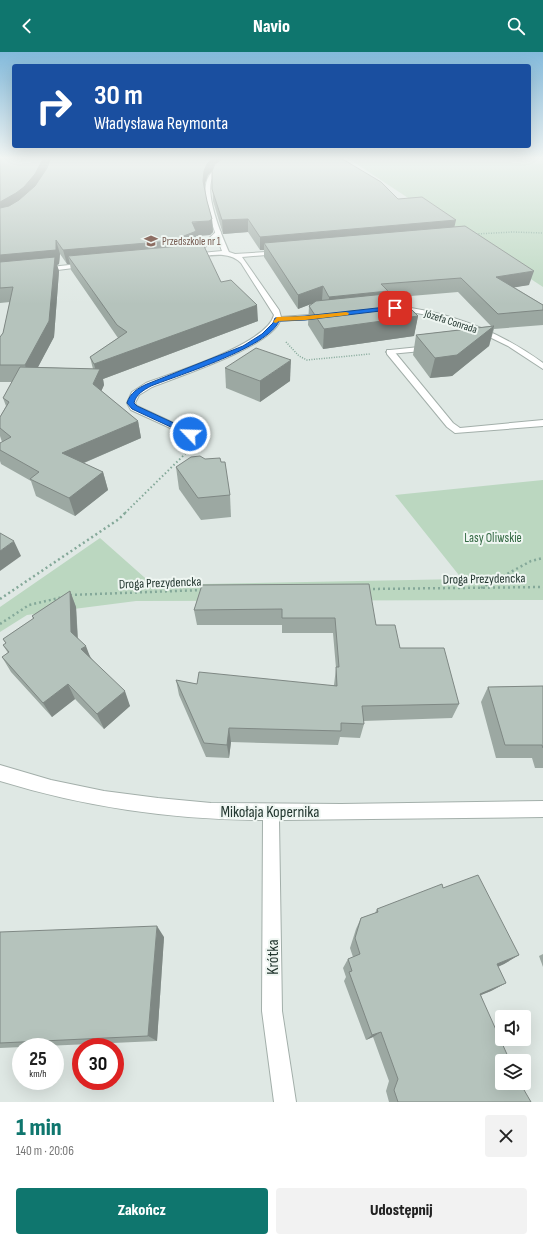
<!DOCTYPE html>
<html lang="pl">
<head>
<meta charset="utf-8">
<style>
  body { margin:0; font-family:"Sofia Sans Condensed",sans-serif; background:#f2f2f2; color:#222; height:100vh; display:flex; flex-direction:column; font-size:15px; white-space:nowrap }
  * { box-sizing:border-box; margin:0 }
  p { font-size:13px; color:#767676 }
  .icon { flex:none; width:22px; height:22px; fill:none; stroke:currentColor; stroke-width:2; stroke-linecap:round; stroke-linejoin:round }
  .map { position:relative; height:1050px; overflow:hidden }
  .details { display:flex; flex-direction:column; background:#fff; flex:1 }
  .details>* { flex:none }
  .top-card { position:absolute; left:12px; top:12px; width:519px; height:84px; border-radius:4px; box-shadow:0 4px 16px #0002; background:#1a4fa0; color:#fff; overflow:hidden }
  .buttons { position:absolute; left:495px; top:958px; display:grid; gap:8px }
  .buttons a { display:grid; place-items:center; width:36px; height:36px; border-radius:4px; background:#fff; box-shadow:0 4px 16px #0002; font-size:20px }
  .speed { position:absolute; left:12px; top:986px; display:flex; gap:8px; font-size:20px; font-weight:700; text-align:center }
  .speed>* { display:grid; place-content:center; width:52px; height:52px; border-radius:50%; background:#fff; box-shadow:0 4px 16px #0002; line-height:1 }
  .speed small { font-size:10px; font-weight:400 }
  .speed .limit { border:6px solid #d22; background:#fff; color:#111 }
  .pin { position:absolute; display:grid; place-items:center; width:34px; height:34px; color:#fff; margin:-17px; border-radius:8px; box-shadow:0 2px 6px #0006 }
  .me { position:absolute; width:44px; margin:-22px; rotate:294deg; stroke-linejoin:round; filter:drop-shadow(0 0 3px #0008) }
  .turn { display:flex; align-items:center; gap:14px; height:84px; padding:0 16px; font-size:18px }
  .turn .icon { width:52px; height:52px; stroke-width:2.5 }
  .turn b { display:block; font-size:28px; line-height:34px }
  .round { display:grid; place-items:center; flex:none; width:42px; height:42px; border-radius:4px; background:#f2f2f2 }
  .headline { display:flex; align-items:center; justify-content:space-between; height:68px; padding:0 16px }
  h1 { font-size:24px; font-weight:800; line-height:30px; color:#0f766e }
  .button { display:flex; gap:8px; margin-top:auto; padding:8px 16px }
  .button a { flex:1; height:46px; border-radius:4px; background:#0f766e; color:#fff; font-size:16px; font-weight:800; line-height:46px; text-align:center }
  .button a+a { background:#f2f2f2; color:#222 }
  header { display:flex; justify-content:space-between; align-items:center; height:52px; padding:0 16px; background:#0f766e; color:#fff; font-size:18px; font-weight:800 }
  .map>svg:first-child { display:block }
  .green { fill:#bbd7c0 }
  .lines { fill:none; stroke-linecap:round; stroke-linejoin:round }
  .lane-casing { stroke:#a3afaa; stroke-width:2 }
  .street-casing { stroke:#a3afaa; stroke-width:2 }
  .path-far2 { stroke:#84a899; stroke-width:1.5; stroke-dasharray:1 1.5; stroke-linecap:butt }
  .path-far1 { stroke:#84a899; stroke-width:2; stroke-dasharray:1.5 2.5; stroke-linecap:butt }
  .path { stroke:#84a899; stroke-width:2.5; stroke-dasharray:2 3; stroke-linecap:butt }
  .lane { fill:#fff; fill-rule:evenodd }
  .street { fill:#fff; fill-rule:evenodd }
  .wall { fill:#9ca8a2; fill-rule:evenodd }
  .shaded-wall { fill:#7f8884 }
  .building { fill:#b5c3bc; stroke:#7f8884 }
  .route { fill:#1a73e8; stroke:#114b97 }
  .slow { fill:#f59e0b }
  .labels { text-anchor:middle; stroke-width:4; stroke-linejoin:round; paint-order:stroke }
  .far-education-label { font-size:11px; fill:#785e54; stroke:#eff6f2; text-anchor:start }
  .far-street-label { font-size:11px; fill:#22362f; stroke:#eff6f2 }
  .park-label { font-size:13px; fill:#326842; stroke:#eff6f2 }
  .street-label { font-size:13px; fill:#22362f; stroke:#eff6f2 }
  .near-street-label { font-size:16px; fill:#22362f; stroke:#eff6f2 }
</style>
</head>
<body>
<header><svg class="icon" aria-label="back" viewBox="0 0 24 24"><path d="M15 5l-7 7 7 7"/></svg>Navio<svg class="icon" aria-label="search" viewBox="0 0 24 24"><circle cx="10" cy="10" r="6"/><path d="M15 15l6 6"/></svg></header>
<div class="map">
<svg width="543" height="1050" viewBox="0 0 543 1050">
  <rect width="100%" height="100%" fill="#dfe8e4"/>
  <g class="green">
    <polygon points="346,105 543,105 543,235"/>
    <polygon points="543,428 543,548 136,549 27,563 0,580 0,555 100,486 153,533 462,527 395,443"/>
  </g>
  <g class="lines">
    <g class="lane-casing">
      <g id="lane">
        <path d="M218,178L221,180C213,189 199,203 187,202V200L205,190Z"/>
        <polygon points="429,294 433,296 432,298 390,302 386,300 390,298"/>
      </g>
    </g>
    <g class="street-casing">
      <g id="street">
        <path d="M240,105H246C236,112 223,113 214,123C202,138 222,184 229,200L235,202L281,199L282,200L279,202L242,205L279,258L281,265L324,262L328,264L324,266L280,269C270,295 179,324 152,335L139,343L135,351L137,354L193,380L195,382L190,385L131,358L127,351L132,340L146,331C175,320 267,292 274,263L241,211C228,198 208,204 191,206L188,204L191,202L222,199C216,182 198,141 209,124C215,114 229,109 240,105Z"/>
        <polygon points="87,211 89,212 89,214 42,220 39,218 42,216"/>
        <path d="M396,254C450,260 499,279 543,311V317L508,294L471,276L433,264L394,257V255Z"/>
        <polygon points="387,298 393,298 453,371 460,376 543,368 543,374 455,381 447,375 387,302"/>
        <path d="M0,713L51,728L104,739L158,746L211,751L341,752L543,749V765L279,768L282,959L296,1050H274L262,959L263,768C173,768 85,755 0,729Z"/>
      </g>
    </g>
    <g class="path-far2">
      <polyline points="476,182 513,180 543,181"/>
      <polyline points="286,290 299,304 307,308 370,302"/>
    </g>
    <polyline class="path-far1" points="125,461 186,401"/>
    <g class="path">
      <polyline points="481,536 531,509 543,506"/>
      <polyline points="368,537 543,535"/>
      <polyline points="70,543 203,538"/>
      <polyline points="0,547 119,467 126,460"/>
      <polyline points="0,572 29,553 63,545"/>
    </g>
    <use href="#lane" class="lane"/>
    <use href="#street" class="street"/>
  </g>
  <g class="wall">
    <path d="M0,105H339L398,147L454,175L529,233L514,235L543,253V273L494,277L489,294L452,324L430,326L413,303L416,283L491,274L458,240L399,245L418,264L414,284L323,297L308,273L309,254L313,251L298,257L264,205V198H260L248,180L223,182L213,149L212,119L208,123L205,131L204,136L207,149L212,167L213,180L210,183L196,184L197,192L196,193L221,230L258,269L103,327L104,333L101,339L138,369L141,386L84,411L103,420L108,438L75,464L36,444L31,429L1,412L0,409V391L2,390L0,384V365L6,354L3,346L12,330H0V285L3,281L10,250L0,251ZM60,202L67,212H70L71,218L118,286L90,305L93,317L38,315L54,285L59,219L57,213L59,212Z"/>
    <polygon points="225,316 290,329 260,350 226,336"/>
    <polygon points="205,407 221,410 230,443 231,465 201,468 179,437 176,415"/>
    <polygon points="202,533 376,573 459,652 452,666 363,669 364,672 360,686 340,685 338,693 231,690 229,706 206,705 179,643 176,628 197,632 334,633 336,616 333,581 282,581 282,573 197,573 194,558"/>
    <polygon points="70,539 76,555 78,586 92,607 130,654 104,677 75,647 52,665 11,620 2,605 8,601 3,593 6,592 3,587 33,567 32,564"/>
    <polygon points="543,634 543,716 535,716 532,706 496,706 481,650 488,635"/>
    <polygon points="443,836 519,903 504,912 498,915 506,931 491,939 481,943 502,1009 531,1050 389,1050 386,1039 389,1029 373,985 366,988 344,929 346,925 343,916 348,907 353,905 350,896 356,877 361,866 375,861 377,857"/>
    <polygon points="0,880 164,885 157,989 0,996"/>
    <polygon points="543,902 543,915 539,904"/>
  </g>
  <g class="shaded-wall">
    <polygon points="44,105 51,105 38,134 0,164 0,150"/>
    <polygon points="214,105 236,105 218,113 208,123 205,131 204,141 203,129 204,119 207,112"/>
    <polygon points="212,167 213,180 210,183 196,184 197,192 195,194 68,204 70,212 67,212 63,198"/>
    <polygon points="248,167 248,180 223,182 222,168"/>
    <polygon points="456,168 453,181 264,191 264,198 260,198 260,185"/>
    <polygon points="56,188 60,202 59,212 57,213 59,219 54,285 30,330 25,313 49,269 0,218 0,203"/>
    <polygon points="534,219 529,233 492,239 496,225"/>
    <polygon points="323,234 322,248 298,257 298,243"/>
    <polygon points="388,239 386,254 328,260 329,245"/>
    <polygon points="257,253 258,269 103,327 104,333 97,349 93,332 97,324 94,312"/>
    <polygon points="418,264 414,284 323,297 324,277"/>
    <polygon points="494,274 489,294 452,324 430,326 435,306"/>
    <polygon points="291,308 290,329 260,350 260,329"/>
    <polygon points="138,369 141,386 67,418 62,401"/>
    <polygon points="103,420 108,438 75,464 69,446"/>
    <polygon points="14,489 21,504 0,519 0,499"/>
    <polygon points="70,539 76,555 78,596 71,580"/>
    <polygon points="86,594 92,610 81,597"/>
    <polygon points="68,632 75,647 52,665 43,651"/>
    <polygon points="125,639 130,654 104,677 97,662"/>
    <polygon points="229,676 231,690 229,706 227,693"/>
    <polygon points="157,874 164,885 157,989 148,984"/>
    <polygon points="519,903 504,912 483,921 497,912"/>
    <polygon points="506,931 491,939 466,949 480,942"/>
    <polygon points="381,980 373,985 366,988 372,983"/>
  </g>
  <g class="building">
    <polygon points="0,105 44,105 35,122 24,135 16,141 0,150"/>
    <polygon points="51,105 214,105 207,112 204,119 203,129 207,149 212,167 209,169 192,170 196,179 194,180 171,189 63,198 56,188 56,198 0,203 0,156 9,154 19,148 35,134 47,116"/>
    <polygon points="226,105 339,105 381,130 398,147 422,145 456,168 260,185 248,167 222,168 212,137 212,119 215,112 222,107"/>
    <polygon points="465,174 534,219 496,225 543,253 543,258 498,262 461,226 381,232 388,239 329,245 323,234 298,243 264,191"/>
    <polygon points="203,192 221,230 231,228 257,253 94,312 90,305 127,280 117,273 68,204"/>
    <polygon points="55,205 49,269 25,313 0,313 0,285 3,281 13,235 0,236 0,210"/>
    <polygon points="395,241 418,264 324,277 309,254 316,249"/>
    <polygon points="494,274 457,303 435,306 416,283"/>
    <polygon points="256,296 291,308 260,329 225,316"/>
    <polygon points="20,315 100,317 93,332 138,369 62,401 103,420 69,446 30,427 39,420 0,398 0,391 11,385 0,376 0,365 9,350 3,346"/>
    <polygon points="200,404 205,407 220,406 221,410 225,410 230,443 198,446 176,415 191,405"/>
    <polygon points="0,481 14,489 0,499"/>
    <polygon points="369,532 376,573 395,573 400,596 444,596 459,652 362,654 364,672 341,671 341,679 229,676 227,693 204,691 176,628 197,632 199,620 337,634 336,615 339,615 335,566 282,566 282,557 194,558 202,533"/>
    <polygon points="70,539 71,580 86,594 81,597 125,639 97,662 68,632 43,651 2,605 9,600 3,593 6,591 3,587 34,566 32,564"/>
    <polygon points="543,634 543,696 542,693 505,693 488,635"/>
    <polygon points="478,823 519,903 497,912 506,931 480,942 510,1009 502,1009 502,1031 520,1031 531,1050 398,1050 394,1038 398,1027 381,980 372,983 349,920 352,919 348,907 360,902 355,886 361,866 378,860 377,857 442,832 443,836"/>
    <polygon points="157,874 148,984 0,991 0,880"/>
  </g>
  <linearGradient id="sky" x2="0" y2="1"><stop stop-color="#83badb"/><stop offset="0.42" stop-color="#f1f5f3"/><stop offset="1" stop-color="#f1f5f3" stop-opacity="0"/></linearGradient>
  <rect width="543" height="252" fill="url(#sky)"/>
  <path class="route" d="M395,254L398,256L397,257L305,268L279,269C269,295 179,323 151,334C144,338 136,342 134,351L137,354L193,380V383H188L132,357L127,351C130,341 138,336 147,332L243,294L262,282L273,271L275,266L305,264Z"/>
  <polygon class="slow" points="346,260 349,261 348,263 305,268 279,269 276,271 273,270 277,265 305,264"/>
  <defs>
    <g id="school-bare" transform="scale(1.08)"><path d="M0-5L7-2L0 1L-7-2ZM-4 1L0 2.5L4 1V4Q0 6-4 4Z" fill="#8d6e63" stroke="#eff6f2" stroke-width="2.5" paint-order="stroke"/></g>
  </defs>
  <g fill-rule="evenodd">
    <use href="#school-bare" x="151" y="189"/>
  </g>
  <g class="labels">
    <g class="far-education-label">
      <text x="162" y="193">Przedszkole nr 1</text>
    </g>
    <g class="far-street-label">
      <text transform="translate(451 269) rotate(18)" y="4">Józefa Conrada</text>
    </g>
    <g class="park-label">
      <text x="493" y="490">Lasy Oliwskie</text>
    </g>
    <g class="street-label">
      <text transform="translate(484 526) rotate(-1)" y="5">Droga Prezydencka</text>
      <text transform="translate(160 530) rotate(-2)" y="5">Droga Prezydencka</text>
    </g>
    <g class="near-street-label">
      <text x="270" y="765">Mikołaja Kopernika</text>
      <text transform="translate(272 905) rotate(-90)" y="6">Krótka</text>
    </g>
  </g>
</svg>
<div class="buttons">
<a><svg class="icon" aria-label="sound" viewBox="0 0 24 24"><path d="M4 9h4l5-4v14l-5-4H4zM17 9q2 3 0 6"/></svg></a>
<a><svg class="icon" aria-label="layers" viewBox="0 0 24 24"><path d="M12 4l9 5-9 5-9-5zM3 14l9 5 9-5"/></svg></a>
</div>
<div class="speed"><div>25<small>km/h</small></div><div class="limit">30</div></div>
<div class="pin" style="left:395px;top:256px;background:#d93025"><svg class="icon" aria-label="arrive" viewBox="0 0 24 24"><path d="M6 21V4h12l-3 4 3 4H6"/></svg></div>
<svg class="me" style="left:190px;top:382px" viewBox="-20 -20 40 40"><circle r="17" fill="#1a73e8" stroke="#fff" stroke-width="3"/><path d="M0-11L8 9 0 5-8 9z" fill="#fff"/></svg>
<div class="top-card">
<div class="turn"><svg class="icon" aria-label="right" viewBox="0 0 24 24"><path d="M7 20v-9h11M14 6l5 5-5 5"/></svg><div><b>30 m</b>Władysława Reymonta</div></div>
</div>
</div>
<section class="details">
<div class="headline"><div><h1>1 min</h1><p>140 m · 20:06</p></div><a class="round"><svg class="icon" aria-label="close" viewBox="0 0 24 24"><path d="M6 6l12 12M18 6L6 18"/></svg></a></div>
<div class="button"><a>Zakończ</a><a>Udostępnij</a></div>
</section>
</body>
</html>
